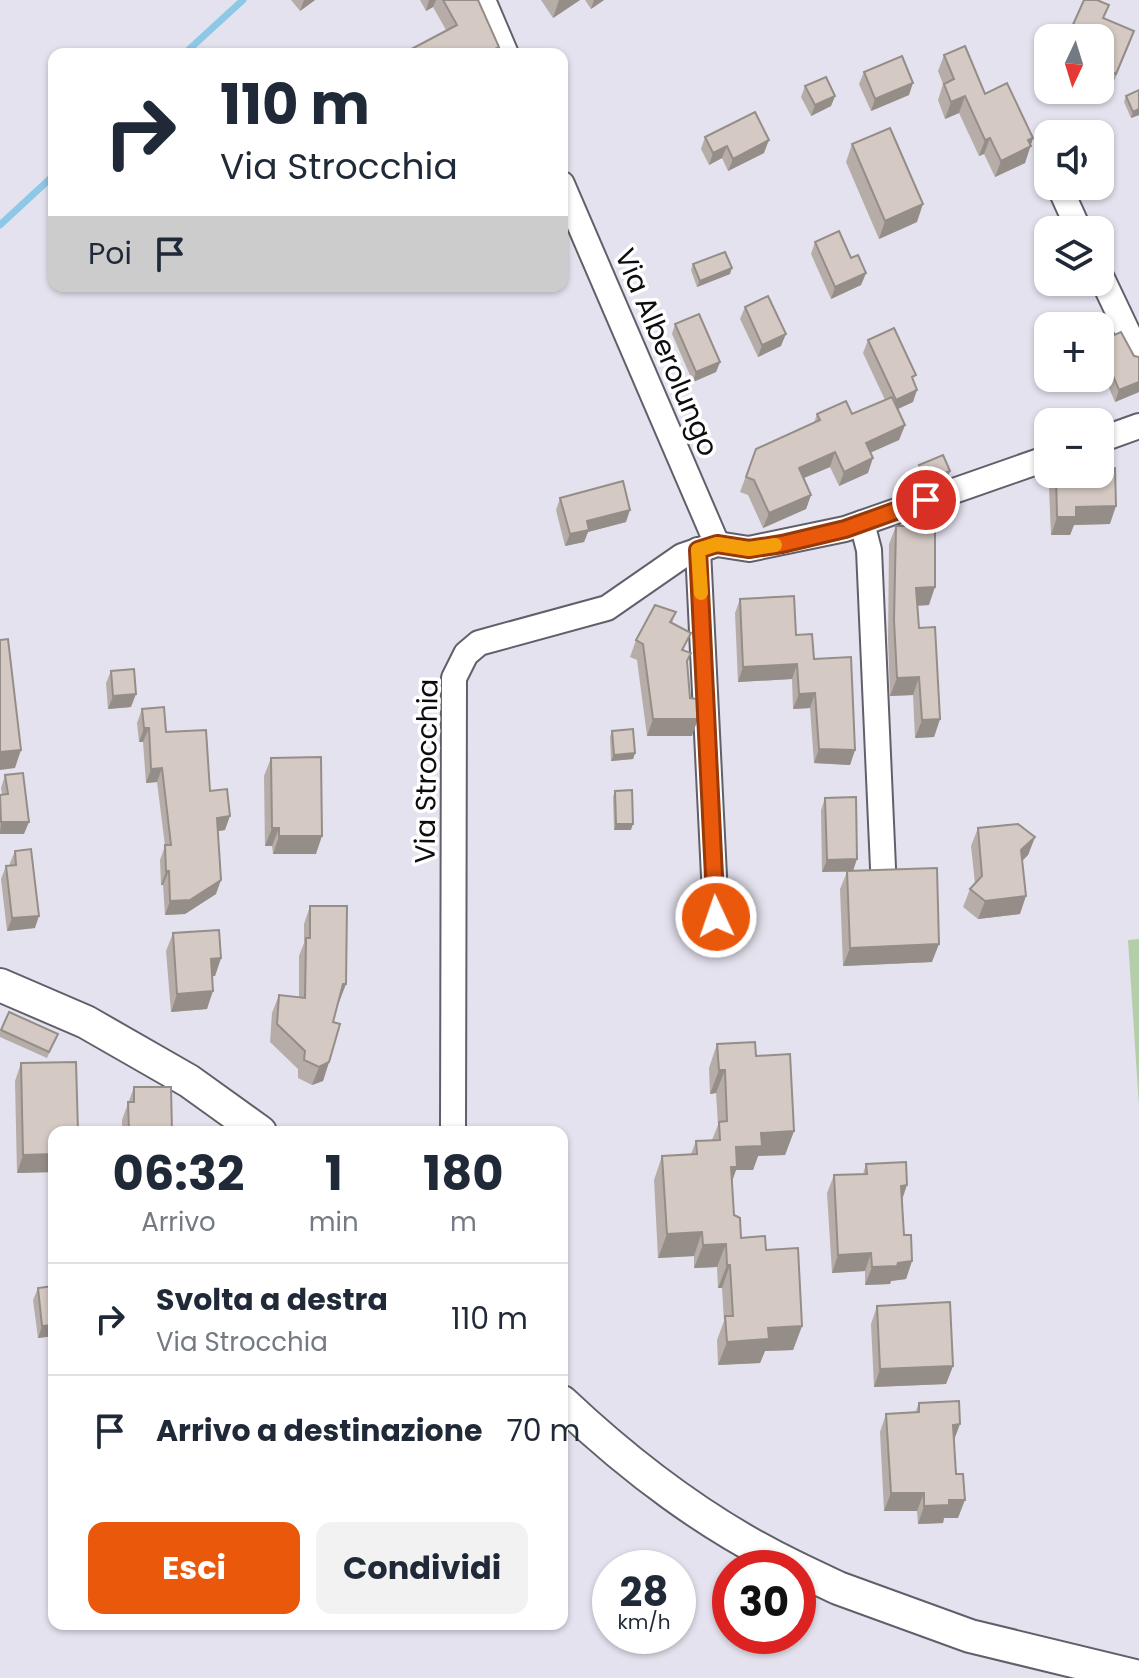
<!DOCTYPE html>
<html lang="it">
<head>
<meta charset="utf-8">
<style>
  body { margin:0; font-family:Poppins,sans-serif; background:#f2f2f3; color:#1f2937; height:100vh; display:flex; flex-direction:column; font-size:30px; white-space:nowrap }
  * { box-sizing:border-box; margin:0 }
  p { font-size:26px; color:#747a83 }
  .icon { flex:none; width:44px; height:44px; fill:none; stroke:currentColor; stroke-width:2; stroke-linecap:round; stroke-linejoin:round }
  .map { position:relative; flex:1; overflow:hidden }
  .side { position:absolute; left:48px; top:1126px; width:520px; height:504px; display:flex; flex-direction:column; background:#fff; border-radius:16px; box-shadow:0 2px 6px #0004 }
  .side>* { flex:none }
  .hud { position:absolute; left:48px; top:48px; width:520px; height:244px; border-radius:16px; box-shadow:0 2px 6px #0004; background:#fff; color:#1f2937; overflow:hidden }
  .needle { width:52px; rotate:184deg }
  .buttons { position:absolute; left:1034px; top:24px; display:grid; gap:16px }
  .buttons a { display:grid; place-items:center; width:80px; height:80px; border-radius:16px; background:#fff; box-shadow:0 2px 6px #0004; font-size:40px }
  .speed { position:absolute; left:592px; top:1550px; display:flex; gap:16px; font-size:40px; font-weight:700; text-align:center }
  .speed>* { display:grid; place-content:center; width:104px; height:104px; border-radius:50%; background:#fff; box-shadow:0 2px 6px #0004; line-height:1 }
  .speed small { font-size:20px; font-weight:400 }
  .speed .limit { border:12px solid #d22; background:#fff; color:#111 }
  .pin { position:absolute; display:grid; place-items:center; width:68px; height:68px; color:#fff; margin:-34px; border:4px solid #fff; border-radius:50%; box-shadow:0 2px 8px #0007 }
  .me { position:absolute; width:88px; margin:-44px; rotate:357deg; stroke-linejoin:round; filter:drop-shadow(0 0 6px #0008) }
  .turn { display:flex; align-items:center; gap:28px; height:168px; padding:0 40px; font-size:36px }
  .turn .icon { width:104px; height:104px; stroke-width:2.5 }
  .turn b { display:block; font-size:56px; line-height:68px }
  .then { display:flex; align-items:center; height:76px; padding:0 40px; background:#0003; gap:16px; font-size:30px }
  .eta { display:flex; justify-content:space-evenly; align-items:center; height:136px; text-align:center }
  .eta b { font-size:48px; font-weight:700; line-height:56px }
  .button { display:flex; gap:16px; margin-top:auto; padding:16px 40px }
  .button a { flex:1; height:92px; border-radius:16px; background:#ea580c; color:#fff; font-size:32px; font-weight:700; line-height:92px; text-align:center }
  .button a+a { background:#f2f2f3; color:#1f2937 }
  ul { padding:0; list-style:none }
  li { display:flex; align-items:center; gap:24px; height:112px; padding:0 40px; border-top:2px solid #e0e1e3 }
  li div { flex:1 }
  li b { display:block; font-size:30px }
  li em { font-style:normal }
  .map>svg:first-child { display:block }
  .green { fill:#b4ceaa }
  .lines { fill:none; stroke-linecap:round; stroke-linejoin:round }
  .stream { stroke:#8ec8e7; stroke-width:7 }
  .street-casing { stroke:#61606a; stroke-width:28 }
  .secondary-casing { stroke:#61606a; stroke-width:36 }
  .street { stroke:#fff; stroke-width:24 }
  .secondary { stroke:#fff; stroke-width:32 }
  .wall { fill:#b7ada8 }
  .shaded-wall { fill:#958d88 }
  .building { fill:#d5c9c3; stroke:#958d88; stroke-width:2 }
  .route-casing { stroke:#983908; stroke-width:20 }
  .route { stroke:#ea580c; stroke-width:14 }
  .slow { stroke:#f59e0b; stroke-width:14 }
  .labels { text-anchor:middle; stroke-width:7; stroke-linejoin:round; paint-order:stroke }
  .street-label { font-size:28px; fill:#0d0d10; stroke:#fff }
</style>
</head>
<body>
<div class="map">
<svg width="1139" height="1678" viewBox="0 0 1139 1678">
  <rect width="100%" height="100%" fill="#e4e2ee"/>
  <polygon class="green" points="1139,939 1139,1106 1128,940"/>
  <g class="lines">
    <g class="stream">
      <polyline points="184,54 243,0"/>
      <polyline points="0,225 54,175"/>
    </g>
    <g class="street-casing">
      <g id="street">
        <polyline points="483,0 506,54"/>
        <polyline points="562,184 717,544"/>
        <polyline points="1059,186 1079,230"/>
        <polyline points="1100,274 1139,356"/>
        <polyline points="1100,440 1139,426"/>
        <polyline points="862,523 869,550 883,868"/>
        <polyline points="698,550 716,917"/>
        <polyline points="453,1132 454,678 466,654 479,643 607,608 682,556 717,544 749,549 845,529 1048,458"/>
      </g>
    </g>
    <g class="secondary-casing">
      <g id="secondary">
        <polyline points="0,985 86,1022 189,1081 260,1132"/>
        <path d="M562,1402C633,1469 708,1526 796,1568"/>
        <polyline points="798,1569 838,1588 970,1636 1139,1677"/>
      </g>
    </g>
    <use href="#street" class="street"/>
    <use href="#secondary" class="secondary"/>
  </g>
  <g class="wall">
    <polygon points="291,0 315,0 300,11"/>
    <polygon points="420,0 478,0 499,47 496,54 402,54 446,30 433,7 426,11"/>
    <polygon points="541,0 580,0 553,18"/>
    <polygon points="585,0 604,0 591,9"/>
    <polygon points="1104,18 1130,43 1112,86 1100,81 1100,60 1101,57 1100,56 1100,38 1068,38 1071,29"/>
    <polygon points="944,55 1033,138 1025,163 995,177 984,154 979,156 959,113 945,119 938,100 943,84 938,71"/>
    <polygon points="864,72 909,95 871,111 859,84"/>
    <polygon points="805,86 835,96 831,106 811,116 801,97"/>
    <polygon points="1139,90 1139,115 1131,118 1124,102 1126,96"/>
    <polygon points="705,137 764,153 728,171 722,158 709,165 701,149"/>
    <polygon points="852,144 917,222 879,239 846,162"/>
    <polygon points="815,242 851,258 866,273 861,285 831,299 811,254"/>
    <polygon points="693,264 730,274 697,287 691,270"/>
    <polygon points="745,307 781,346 758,357 740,319"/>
    <polygon points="675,324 720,362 716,372 693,382 672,334"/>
    <polygon points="868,340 914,382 913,402 898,409 905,425 899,440 870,453 868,473 839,486 830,467 804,478 811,495 806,509 763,528 748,495 740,492 756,449 814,423 817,414 852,414 885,400 863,353"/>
    <polygon points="1100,341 1139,357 1139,392 1115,402 1100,367"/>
    <polygon points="919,465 950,471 948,477 923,486 917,471"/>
    <polygon points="1054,474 1100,474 1110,524 1074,525 1070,535 1051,535 1049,488"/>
    <polygon points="560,498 626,522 588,532 584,542 565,546 556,510"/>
    <polygon points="896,526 929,605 917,606 919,628 940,719 934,737 915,738 913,695 890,696 888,638 889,544"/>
    <polygon points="740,599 796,635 814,659 855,750 850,765 814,763 810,708 793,709 792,679 738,682 735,613"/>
    <polygon points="676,612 672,623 685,651 687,664 692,736 647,736 637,660 630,657 636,640"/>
    <polygon points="111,671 131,707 108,709 106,683"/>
    <polygon points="142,709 166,732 210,791 225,830 218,831 216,894 185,914 165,915 163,885 161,885 160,860 165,846 157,782 146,783 143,742 139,742 137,723"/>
    <polygon points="612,731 635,753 633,759 611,761 610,737"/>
    <polygon points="271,758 316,854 273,854 272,846 265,846 264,776"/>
    <polygon points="5,775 24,834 0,834 0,795 2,794 1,788"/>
    <polygon points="615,791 631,830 614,830 613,797"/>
    <polygon points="825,798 853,871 932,962 843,966 840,889 847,872 822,872 821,810"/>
    <polygon points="978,828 1035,837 1028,855 1023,860 1020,914 978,919 963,907 970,889 975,884 971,846"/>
    <polygon points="15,851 35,928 7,931 1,879 6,866 10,866 10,863"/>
    <polygon points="310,906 346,984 339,1002 338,1002 333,1022 329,1062 323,1081 312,1085 298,1078 298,1069 270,1042 272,1013 279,995 299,998 299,956 304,943 304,924"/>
    <polygon points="173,933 221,958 215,976 212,976 207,1009 171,1012 166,951"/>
    <polygon points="9,1012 58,1034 47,1058 0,1037 0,1032"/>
    <polygon points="717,1044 756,1056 794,1131 785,1155 758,1156 753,1170 736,1170 732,1181 734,1215 741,1238 766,1250 802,1326 793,1350 765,1351 760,1363 718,1365 717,1340 724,1321 722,1288 718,1288 717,1267 694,1268 694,1256 658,1258 654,1180 662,1156 691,1154 696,1141 712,1140 718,1125 716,1093 710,1094 709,1068"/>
    <polygon points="21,1063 54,1132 54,1172 17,1173 15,1081"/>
    <polygon points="134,1087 172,1132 122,1132 122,1120"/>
    <polygon points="866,1164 902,1201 904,1235 912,1261 906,1279 891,1281 890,1284 865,1285 865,1271 832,1273 827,1193 834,1175 863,1174"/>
    <polygon points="38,1288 54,1336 38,1338 33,1300"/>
    <polygon points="877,1306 953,1366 946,1384 874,1387 871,1324"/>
    <polygon points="919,1403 954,1440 958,1518 944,1518 943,1523 918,1524 917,1511 884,1511 880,1432 886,1414 915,1413"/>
  </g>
  <g class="shaded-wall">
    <polygon points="304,0 315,0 300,11"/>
    <polygon points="429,0 436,0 433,7 426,11"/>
    <polygon points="559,0 580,0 553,18"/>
    <polygon points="594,0 604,0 591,9"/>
    <polygon points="499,47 496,54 486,54"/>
    <polygon points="913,83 909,95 871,111 875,99"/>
    <polygon points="835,96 831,106 811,116 815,105"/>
    <polygon points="965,96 959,113 945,119 951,102"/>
    <polygon points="1139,109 1139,115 1131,118 1133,112"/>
    <polygon points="990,138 984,154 979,156 985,140"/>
    <polygon points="1033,138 1025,163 995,177 1001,161"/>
    <polygon points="769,140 764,153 728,171 733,159"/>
    <polygon points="727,146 722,158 709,165 713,153"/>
    <polygon points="923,204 917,222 879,239 885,221"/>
    <polygon points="732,268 730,274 697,287 700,281"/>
    <polygon points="866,273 861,285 831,299 835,287"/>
    <polygon points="786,334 781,346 758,357 762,345"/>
    <polygon points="720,362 716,372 693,382 696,372"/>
    <polygon points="1139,382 1139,392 1115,402 1119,390"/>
    <polygon points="917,390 913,402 891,412 896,400"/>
    <polygon points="905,425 899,440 860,457 866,443"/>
    <polygon points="835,452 830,467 794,482 799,468"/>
    <polygon points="873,458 868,473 839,486 844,472"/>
    <polygon points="950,471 948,477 923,486 925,480"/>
    <polygon points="811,495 806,509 763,528 769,513"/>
    <polygon points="1116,506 1110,524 1074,525 1070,535 1051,535 1057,517 1076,507"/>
    <polygon points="630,510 626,522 588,532 584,542 565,546 570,534 587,521"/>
    <polygon points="935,587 929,605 909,606 916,588"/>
    <polygon points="797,664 792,679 738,682 743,667"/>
    <polygon points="919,677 913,695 890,696 897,678"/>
    <polygon points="815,693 810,708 793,709 799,694"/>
    <polygon points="136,694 131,707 108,709 113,696"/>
    <polygon points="653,719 698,719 692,736 647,736"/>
    <polygon points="940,719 934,737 915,738 922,720"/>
    <polygon points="144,728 149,728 143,742 139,742"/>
    <polygon points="819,749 855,750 850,765 814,763"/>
    <polygon points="21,750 15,768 0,770 0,752"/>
    <polygon points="635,753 633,759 611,761 614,755"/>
    <polygon points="162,768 157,782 146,783 151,769"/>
    <polygon points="230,816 225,830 212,832 217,818"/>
    <polygon points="1,822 29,822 24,834 0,834"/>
    <polygon points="616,824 633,824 631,830 614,830"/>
    <polygon points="272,828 279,828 272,846 265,846"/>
    <polygon points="279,836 322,836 316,854 273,854"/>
    <polygon points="1035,837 1028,855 1015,868 1021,850"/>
    <polygon points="857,859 853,871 822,872 827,860"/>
    <polygon points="166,871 169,871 163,885 161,885"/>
    <polygon points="221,880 216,894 185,914 165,915 170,901"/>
    <polygon points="1026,896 1020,914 978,919 985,901"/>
    <polygon points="39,916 35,928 7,931 12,918"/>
    <polygon points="939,944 932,962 843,966 850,948"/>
    <polygon points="221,958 215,976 204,977 211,959"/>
    <polygon points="343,984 346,984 339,1002 336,1002"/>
    <polygon points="213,991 207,1009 171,1012 177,994"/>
    <polygon points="329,1062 323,1081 312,1085 319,1067"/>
    <polygon points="719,1070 725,1070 716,1093 710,1094"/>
    <polygon points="794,1131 785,1155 758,1156 753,1170 736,1170 729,1190 723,1191 736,1147 761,1133"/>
    <polygon points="54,1154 54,1172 17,1173 23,1155"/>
    <polygon points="907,1185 901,1203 901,1186"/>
    <polygon points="702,1232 694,1256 658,1258 667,1234"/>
    <polygon points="726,1244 717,1267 694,1268 703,1245"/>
    <polygon points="871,1253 865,1271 832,1273 838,1255"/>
    <polygon points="912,1261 906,1279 891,1281 890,1284 865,1285 872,1267"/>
    <polygon points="727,1265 730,1265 722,1288 718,1288"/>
    <polygon points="54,1325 54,1336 38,1338 42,1326"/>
    <polygon points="802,1326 793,1350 765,1351 760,1363 718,1365 727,1342 768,1328"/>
    <polygon points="953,1366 946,1384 874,1387 880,1369"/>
    <polygon points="960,1424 953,1443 953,1425"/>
    <polygon points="891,1493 924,1493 917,1511 884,1511"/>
    <polygon points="949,1500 965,1500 958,1518 944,1518 943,1523 918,1524 924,1506"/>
  </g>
  <g class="building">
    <polygon points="443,0 478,0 499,47 486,54 402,54 457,25"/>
    <polygon points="1084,0 1097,0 1109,5 1103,18 1134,31 1116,74 1100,67 1100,60 1106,45 1100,42 1100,38 1091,38 1071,29"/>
    <polygon points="965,46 985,94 1007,83 1033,138 1028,140 1031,146 1001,161 990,138 985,140 965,96 951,102 944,84 954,79 944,55"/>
    <polygon points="902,56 913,83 875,99 864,72"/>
    <polygon points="826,77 835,96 815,105 805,86"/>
    <polygon points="1139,90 1139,109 1133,112 1126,96"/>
    <polygon points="755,112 769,140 733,159 727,146 713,153 705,137"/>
    <polygon points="890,128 923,204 885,221 852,144"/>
    <polygon points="839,231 851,258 858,255 866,273 835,287 815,242"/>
    <polygon points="725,252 732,268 700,281 693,264"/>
    <polygon points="768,296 786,334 762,345 745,307"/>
    <polygon points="699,314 720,362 696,372 675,324"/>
    <polygon points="894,328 916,375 912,377 917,390 896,400 868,340"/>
    <polygon points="1121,332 1134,356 1139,357 1139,382 1119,390 1100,345 1100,341"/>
    <polygon points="892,397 905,425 866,443 873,458 844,472 835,452 799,468 811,495 769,513 754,480 746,477 756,449 820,420 817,414 846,401 852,414"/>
    <polygon points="943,455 950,471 925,480 919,465"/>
    <polygon points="1115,468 1116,506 1076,507 1076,517 1057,517 1056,474 1100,474 1100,469"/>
    <polygon points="623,481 630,510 587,521 589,530 570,534 560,498"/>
    <polygon points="896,526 935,526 935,587 916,588 919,628 935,627 940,719 922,720 919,677 897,678 894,620"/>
    <polygon points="794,596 796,635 812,634 814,659 851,657 855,750 819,749 815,693 799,694 797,664 743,667 740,599"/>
    <polygon points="655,605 676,612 670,622 691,633 682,650 691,653 687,661 690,698 697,699 698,719 653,719 643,644 636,640"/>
    <polygon points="8,639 21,750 0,752 0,640"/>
    <polygon points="134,669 136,694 113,696 111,671"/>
    <polygon points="164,707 166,732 206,730 210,791 227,789 230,816 217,818 221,880 190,900 170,901 169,871 166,871 165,845 171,845 162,768 151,769 149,728 144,728 142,709"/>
    <polygon points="633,729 635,753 614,755 612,731"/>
    <polygon points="321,757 322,836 279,836 279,828 272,828 271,758"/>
    <polygon points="23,773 29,822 1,822 0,795 8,794 5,775"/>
    <polygon points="632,790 633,824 616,824 615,791"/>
    <polygon points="856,797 857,859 827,860 825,798"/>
    <polygon points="1018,824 1035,837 1021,850 1026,896 985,901 970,889 982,876 978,828"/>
    <polygon points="31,849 39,916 12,918 6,866 16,865 15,851"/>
    <polygon points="937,868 939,944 850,948 847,871"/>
    <polygon points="310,906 347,906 346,984 343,984 333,1022 340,1024 329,1062 319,1067 304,1060 305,1051 277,1024 279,995 305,998 306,938 310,938"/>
    <polygon points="219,930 221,958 211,959 213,991 177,994 173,933"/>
    <polygon points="9,1012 58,1034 49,1052 1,1030"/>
    <polygon points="755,1042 756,1056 790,1054 794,1131 761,1133 762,1146 736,1147 737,1167 731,1167 734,1215 740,1218 741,1238 765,1236 766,1250 798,1248 802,1326 768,1328 769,1339 727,1342 725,1316 733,1316 730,1265 727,1265 726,1244 703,1245 702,1232 667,1234 662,1156 697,1154 696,1141 720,1140 719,1122 727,1121 725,1070 719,1070 717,1044"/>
    <polygon points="76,1062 78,1132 54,1132 54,1154 23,1155 21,1063"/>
    <polygon points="134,1087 171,1087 172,1132 129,1132 128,1102 134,1102"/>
    <polygon points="906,1162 907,1185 901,1186 904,1235 911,1235 912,1261 898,1263 897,1266 872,1267 871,1253 838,1255 834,1175 867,1174 866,1164"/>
    <polygon points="54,1286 54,1325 42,1326 38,1288"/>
    <polygon points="950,1302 953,1366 880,1369 877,1306"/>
    <polygon points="959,1401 960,1424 953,1425 956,1474 963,1474 965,1500 949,1500 949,1505 924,1506 924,1493 891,1493 886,1414 919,1412 919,1403"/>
  </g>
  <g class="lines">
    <g class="route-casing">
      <polyline id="route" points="716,917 698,550 717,544 749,549 782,544 845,529 926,500"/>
    </g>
    <use href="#route" class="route"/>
    <polyline class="slow" points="701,593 698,550 717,544 749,549 775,545"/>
  </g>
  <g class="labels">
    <g class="street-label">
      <text transform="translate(667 352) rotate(67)" y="10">Via Alberolungo</text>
      <text transform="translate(426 771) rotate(-89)" y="10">Via Strocchia</text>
    </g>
  </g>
</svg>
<div class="buttons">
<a><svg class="needle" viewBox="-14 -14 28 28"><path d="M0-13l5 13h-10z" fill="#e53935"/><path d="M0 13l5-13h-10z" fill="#747a83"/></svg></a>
<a><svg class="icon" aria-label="sound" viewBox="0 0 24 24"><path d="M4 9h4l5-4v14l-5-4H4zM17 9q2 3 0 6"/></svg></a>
<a><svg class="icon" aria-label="layers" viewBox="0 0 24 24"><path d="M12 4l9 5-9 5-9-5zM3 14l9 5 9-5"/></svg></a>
<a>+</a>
<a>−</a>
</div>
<div class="speed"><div>28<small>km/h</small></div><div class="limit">30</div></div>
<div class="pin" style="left:926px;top:500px;background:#d93025"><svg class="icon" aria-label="arrive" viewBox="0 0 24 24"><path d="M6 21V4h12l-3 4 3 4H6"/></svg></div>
<svg class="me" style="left:716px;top:917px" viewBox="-20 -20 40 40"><circle r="17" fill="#ea580c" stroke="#fff" stroke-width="3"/><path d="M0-11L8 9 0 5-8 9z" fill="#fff"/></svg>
<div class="hud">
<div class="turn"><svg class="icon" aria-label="right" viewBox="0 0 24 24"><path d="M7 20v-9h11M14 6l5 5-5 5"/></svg><div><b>110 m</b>Via Strocchia</div></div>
<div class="then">Poi<svg class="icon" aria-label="arrive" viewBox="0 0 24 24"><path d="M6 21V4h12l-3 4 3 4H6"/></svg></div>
</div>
<section class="side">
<div class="eta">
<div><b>06:32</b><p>Arrivo</p></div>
<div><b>1</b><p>min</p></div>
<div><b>180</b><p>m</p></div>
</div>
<ul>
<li><svg class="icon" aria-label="right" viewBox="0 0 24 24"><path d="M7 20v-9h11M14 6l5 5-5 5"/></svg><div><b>Svolta a destra</b><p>Via Strocchia</p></div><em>110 m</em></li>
<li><svg class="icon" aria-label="arrive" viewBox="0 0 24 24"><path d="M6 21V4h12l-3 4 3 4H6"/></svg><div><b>Arrivo a destinazione</b></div><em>70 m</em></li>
</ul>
<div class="button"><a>Esci</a><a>Condividi</a></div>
</section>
</div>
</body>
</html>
